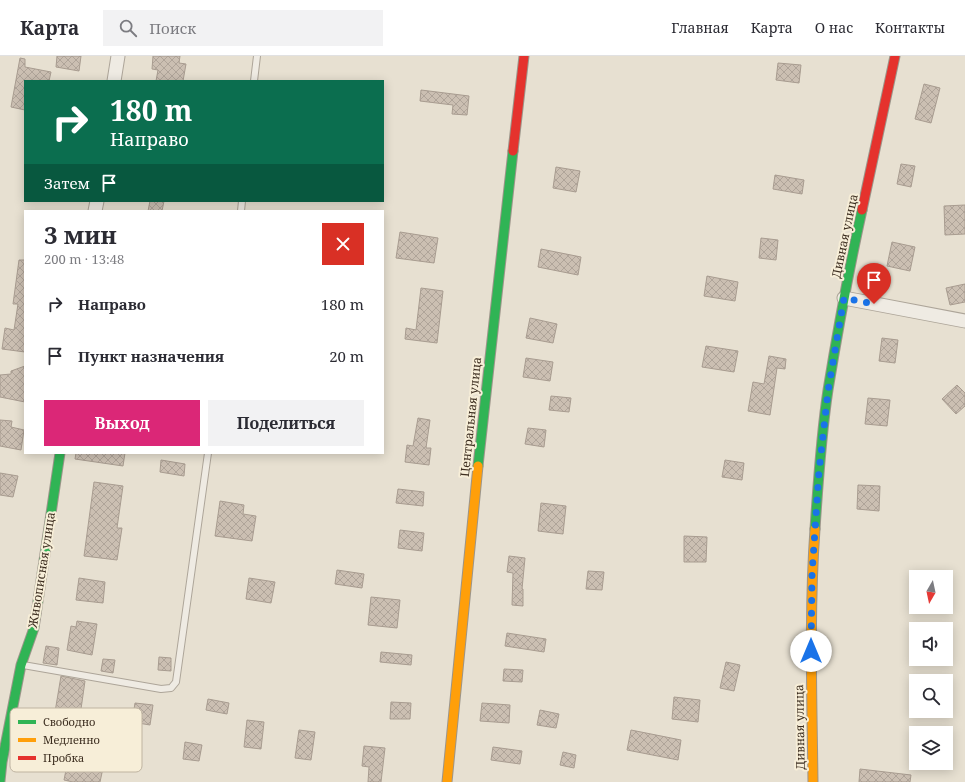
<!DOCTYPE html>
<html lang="ru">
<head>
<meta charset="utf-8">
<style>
  body { margin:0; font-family:"Noto Serif",serif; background:#f2f2f3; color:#2b2b33; height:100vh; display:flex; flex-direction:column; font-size:15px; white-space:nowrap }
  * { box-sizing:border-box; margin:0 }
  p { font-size:13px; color:#7c7c81 }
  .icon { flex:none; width:22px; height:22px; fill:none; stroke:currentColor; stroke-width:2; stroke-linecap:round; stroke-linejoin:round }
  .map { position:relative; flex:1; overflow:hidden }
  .sheet { position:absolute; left:24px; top:154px; width:360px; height:244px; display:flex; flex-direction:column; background:#fff; border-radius:0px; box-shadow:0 2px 10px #0003 }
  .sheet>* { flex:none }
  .top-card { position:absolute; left:24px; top:24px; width:360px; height:122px; border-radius:0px; box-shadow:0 2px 10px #0003; background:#0b6e4f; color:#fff; overflow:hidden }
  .needle { width:26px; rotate:189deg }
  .tools { position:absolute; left:909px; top:514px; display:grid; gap:8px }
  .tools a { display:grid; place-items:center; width:44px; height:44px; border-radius:0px; background:#fff; box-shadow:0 2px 10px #0003; font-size:20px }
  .pin { position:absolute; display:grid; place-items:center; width:34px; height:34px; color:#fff; margin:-41px -17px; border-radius:50% 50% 50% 0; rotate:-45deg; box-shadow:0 0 4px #0007 }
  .pin .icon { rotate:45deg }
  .me { position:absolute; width:44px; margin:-22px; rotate:0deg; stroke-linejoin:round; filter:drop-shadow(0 0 3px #0008) }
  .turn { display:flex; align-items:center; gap:14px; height:84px; padding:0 20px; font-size:18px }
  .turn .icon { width:52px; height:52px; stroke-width:2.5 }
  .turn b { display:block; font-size:28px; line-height:34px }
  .then { display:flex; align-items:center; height:38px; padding:0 20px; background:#0003; gap:8px; font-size:15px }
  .round { display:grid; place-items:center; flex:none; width:42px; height:42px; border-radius:0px; background:#f2f2f3 }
  .summary { display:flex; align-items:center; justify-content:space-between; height:68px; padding:0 20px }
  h1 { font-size:24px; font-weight:700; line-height:30px }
  .button { display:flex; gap:8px; margin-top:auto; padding:8px 20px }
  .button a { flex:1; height:46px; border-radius:0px; background:#db2777; color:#fff; font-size:16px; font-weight:700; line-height:46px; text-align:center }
  .button a+a { background:#f2f2f3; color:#2b2b33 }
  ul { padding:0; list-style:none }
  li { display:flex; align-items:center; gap:12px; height:52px; padding:0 20px }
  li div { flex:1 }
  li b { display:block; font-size:15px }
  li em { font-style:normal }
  header { display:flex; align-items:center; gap:24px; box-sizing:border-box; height:56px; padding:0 20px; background:#fff; border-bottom:1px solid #e1e1e2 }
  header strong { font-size:19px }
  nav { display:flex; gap:22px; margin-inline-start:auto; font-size:14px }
  .search { width:280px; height:36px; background:#f2f2f3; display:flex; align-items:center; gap:10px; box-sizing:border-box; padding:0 14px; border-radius:0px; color:#7c7c81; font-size:15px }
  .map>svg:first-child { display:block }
  .building { fill:url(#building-cross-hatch); stroke:#a89c90 }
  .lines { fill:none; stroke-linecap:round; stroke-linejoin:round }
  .lane-casing { stroke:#ada599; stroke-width:8 }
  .street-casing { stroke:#ada599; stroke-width:15 }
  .fast-casing { stroke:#9c958a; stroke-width:11 }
  .slow-casing { stroke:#9c958a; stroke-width:11 }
  .jam-casing { stroke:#9c958a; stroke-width:11 }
  .lane { stroke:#efebe3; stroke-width:6 }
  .street { stroke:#efebe3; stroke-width:13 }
  .fast { stroke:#30b455; stroke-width:9 }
  .slow { stroke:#ff9f0a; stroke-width:9 }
  .jam { stroke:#e5322d; stroke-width:9 }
  .route { stroke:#1a73e8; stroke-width:7; stroke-dasharray:0 12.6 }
  .labels { text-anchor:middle; stroke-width:4; stroke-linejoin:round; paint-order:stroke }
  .street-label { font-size:12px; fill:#3d2e20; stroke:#f7eed8 }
  .key { fill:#f7eed8; stroke:#bfb4a1; stroke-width:1 }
  .key-label { font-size:11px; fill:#3d2e20 }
</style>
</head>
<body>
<header>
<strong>Карта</strong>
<div class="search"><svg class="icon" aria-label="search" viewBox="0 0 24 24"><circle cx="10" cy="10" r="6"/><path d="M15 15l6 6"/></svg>Поиск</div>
<nav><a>Главная</a><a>Карта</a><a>О нас</a><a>Контакты</a></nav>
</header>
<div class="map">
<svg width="965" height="726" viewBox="0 0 965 726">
  <defs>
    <pattern id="building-cross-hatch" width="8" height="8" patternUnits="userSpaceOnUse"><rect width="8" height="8" fill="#cbbfb2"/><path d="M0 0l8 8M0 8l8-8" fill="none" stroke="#afa499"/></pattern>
  </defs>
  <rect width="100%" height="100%" fill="#e7e0d1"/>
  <g class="building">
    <polygon points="57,0 81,0 79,15 56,11"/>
    <polygon points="153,0 180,0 179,7 186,8 183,25 156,25 158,14 152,13"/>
    <polygon points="20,2 25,3 25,11 51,16 49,25 25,25 25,54 11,51"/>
    <polygon points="778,7 801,9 799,27 776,24"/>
    <polygon points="924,28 940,32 931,67 915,63"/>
    <polygon points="421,34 469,40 467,59 452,58 453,49 420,45"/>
    <polygon points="901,108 915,110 911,131 897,128"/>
    <polygon points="556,111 580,115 576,136 553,132"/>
    <polygon points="775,119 804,124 802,138 773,133"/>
    <polygon points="150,145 164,145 162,155 148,155"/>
    <polygon points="965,149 965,178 945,179 944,150"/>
    <polygon points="400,176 438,182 434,207 396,202"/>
    <polygon points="761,182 778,184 776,204 759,202"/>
    <polygon points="892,186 915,191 910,215 887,210"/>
    <polygon points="541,193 581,201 578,219 538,211"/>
    <polygon points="19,204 25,204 25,296 2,293 5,272 14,274 18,248 13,248"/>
    <polygon points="707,220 738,226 735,245 704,240"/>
    <polygon points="965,228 965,246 950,249 946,232"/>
    <polygon points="421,232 443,235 437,287 405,283 406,272 416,274"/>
    <polygon points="530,262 557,268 553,287 526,282"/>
    <polygon points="882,282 898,284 895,307 879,305"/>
    <polygon points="706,290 738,295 734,316 702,311"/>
    <polygon points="769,300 786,303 785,313 777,312 770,359 748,355 753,326 764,328"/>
    <polygon points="526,302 553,306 550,325 523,321"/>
    <polygon points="25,310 25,346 0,341 0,319 11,318 11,315"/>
    <polygon points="957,329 965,337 965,350 956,358 942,343"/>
    <polygon points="551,340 571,342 569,356 549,354"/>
    <polygon points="868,342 890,344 887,370 865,368"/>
    <polygon points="418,362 430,364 426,392 431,392 429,409 405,406 407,389 413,390"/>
    <polygon points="0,364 12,365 11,371 24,374 21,394 0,390"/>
    <polygon points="528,372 546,374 544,391 525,388"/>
    <polygon points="76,397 125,397 123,410 75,403"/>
    <polygon points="161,404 185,408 184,420 160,416"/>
    <polygon points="725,404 744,407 742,424 722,421"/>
    <polygon points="0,417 18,420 13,441 0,439"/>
    <polygon points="94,426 123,430 117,472 122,472 117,504 84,500"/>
    <polygon points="858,429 880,430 879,455 857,453"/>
    <polygon points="398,433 424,436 423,450 396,447"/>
    <polygon points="220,445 244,449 243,458 256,460 252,485 215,480"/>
    <polygon points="541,447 566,450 563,478 538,475"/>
    <polygon points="400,474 424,477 422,495 398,492"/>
    <polygon points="684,480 707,481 706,506 684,506"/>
    <polygon points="509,500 525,502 522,533 523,533 523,550 512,549 513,517 507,516"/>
    <polygon points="337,514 364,518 362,532 335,528"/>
    <polygon points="588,515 604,516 602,534 586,533"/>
    <polygon points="79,522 105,526 103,547 76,544"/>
    <polygon points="249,522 275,526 271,547 246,543"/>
    <polygon points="371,541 400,544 397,572 368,569"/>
    <polygon points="77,565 97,568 92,599 67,594 71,570 76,571"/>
    <polygon points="507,577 546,583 544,596 505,590"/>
    <polygon points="46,590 59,592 57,609 43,607"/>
    <polygon points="381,596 412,599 411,609 380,606"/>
    <polygon points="159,601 171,602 171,615 158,614"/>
    <polygon points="103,603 115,604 113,617 101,615"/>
    <polygon points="726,606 740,609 734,635 720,632"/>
    <polygon points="504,613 523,614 522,626 503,625"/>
    <polygon points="61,620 85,625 80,660 55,656"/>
    <polygon points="674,641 700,644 698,666 672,663"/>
    <polygon points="208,643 229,647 227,658 206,654"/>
    <polygon points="391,646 411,647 410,663 390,663"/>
    <polygon points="135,647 153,649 150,669 132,666"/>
    <polygon points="482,647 510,649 509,667 480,665"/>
    <polygon points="540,654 559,658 556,672 537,669"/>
    <polygon points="247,664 264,666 261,693 244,691"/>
    <polygon points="299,674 315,676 311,704 295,702"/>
    <polygon points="631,674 681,684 678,704 627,694"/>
    <polygon points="185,686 202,689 199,705 183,703"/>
    <polygon points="364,690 385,692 381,726 368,726 369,711 362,710"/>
    <polygon points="493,691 522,695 520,708 491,704"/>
    <polygon points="563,696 576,699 574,712 560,709"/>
    <polygon points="68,704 103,712 100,726 73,726 64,724"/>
    <polygon points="860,713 911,719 910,726 859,726"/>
  </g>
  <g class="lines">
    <g class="lane-casing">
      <g id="lane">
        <polyline points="254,25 257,0"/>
        <polyline points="241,155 242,145"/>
        <polyline points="23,609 161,633 171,632 176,626 208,397"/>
      </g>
    </g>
    <g class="street-casing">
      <g id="street">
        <polyline points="114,25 118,0"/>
        <polyline points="95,155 97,145"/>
        <polyline points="844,242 965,265"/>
      </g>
    </g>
    <g class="fast-casing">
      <g id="fast">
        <polyline points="478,410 513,95"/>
        <path d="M815,473C818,427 821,380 828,334C838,273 849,213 862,154"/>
        <polyline points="0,725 2,706 21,609 34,572 60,397"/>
      </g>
    </g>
    <g class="slow-casing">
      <g id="slow">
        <polyline points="447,726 478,410"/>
        <path d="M813,726C812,642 809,557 815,473"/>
      </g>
    </g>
    <g class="jam-casing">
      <g id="jam">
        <polyline points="513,95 524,0"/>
        <polyline points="862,154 895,0"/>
      </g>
    </g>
    <use href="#lane" class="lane"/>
    <use href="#street" class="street"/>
    <use href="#fast" class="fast"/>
    <use href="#slow" class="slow"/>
    <use href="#jam" class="jam"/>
  </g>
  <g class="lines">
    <polyline class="route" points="811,595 812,518 819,415 828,335 844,242 874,248"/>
  </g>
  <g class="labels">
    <g class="street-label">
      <text transform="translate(845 180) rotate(-78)" y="4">Дивная улица</text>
      <text transform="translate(471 361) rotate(-84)" y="4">Центральная улица</text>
      <text transform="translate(42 514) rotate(-81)" y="4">Живописная улица</text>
      <text transform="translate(800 671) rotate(-91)" y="4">Дивная улица</text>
    </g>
  </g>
  <rect x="10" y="652" width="132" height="64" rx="6" class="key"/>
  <rect x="18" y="664" width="18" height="4" fill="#30b455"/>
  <rect x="18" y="682" width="18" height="4" fill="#ff9f0a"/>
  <rect x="18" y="700" width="18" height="4" fill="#e5322d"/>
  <g class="key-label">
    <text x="43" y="670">Свободно</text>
    <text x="43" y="688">Медленно</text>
    <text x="43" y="706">Пробка</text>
  </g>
</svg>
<div class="tools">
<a><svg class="needle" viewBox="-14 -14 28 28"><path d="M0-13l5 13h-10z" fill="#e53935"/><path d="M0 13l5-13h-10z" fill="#7c7c81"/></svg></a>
<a><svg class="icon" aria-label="sound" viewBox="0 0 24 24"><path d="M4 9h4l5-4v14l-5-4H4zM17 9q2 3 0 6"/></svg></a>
<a><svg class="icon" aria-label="search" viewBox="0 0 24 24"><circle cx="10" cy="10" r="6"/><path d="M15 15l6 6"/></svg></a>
<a><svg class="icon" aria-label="layers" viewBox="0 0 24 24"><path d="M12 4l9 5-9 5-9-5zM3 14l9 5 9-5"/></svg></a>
</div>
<div class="pin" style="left:874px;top:248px;background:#d93025"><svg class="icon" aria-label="arrive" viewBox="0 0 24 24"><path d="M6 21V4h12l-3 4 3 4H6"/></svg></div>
<svg class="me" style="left:811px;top:595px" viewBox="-20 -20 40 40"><circle r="19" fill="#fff"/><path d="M0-13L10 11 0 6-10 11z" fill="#1a73e8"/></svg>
<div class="top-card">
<div class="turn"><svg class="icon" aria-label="right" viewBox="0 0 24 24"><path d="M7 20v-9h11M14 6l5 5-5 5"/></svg><div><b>180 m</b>Направо</div></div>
<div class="then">Затем<svg class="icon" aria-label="arrive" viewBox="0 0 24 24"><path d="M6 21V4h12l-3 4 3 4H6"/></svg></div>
</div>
<section class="sheet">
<div class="summary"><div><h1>3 мин</h1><p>200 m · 13:48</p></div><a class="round" style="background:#d93025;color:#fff"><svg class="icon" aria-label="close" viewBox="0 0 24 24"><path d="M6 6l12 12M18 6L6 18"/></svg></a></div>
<ul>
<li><svg class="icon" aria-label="right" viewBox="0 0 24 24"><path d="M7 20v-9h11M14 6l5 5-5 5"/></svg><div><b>Направо</b></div><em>180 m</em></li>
<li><svg class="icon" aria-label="arrive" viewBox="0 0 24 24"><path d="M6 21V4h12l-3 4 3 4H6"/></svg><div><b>Пункт назначения</b></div><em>20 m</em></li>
</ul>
<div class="button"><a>Выход</a><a>Поделиться</a></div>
</section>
</div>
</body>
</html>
